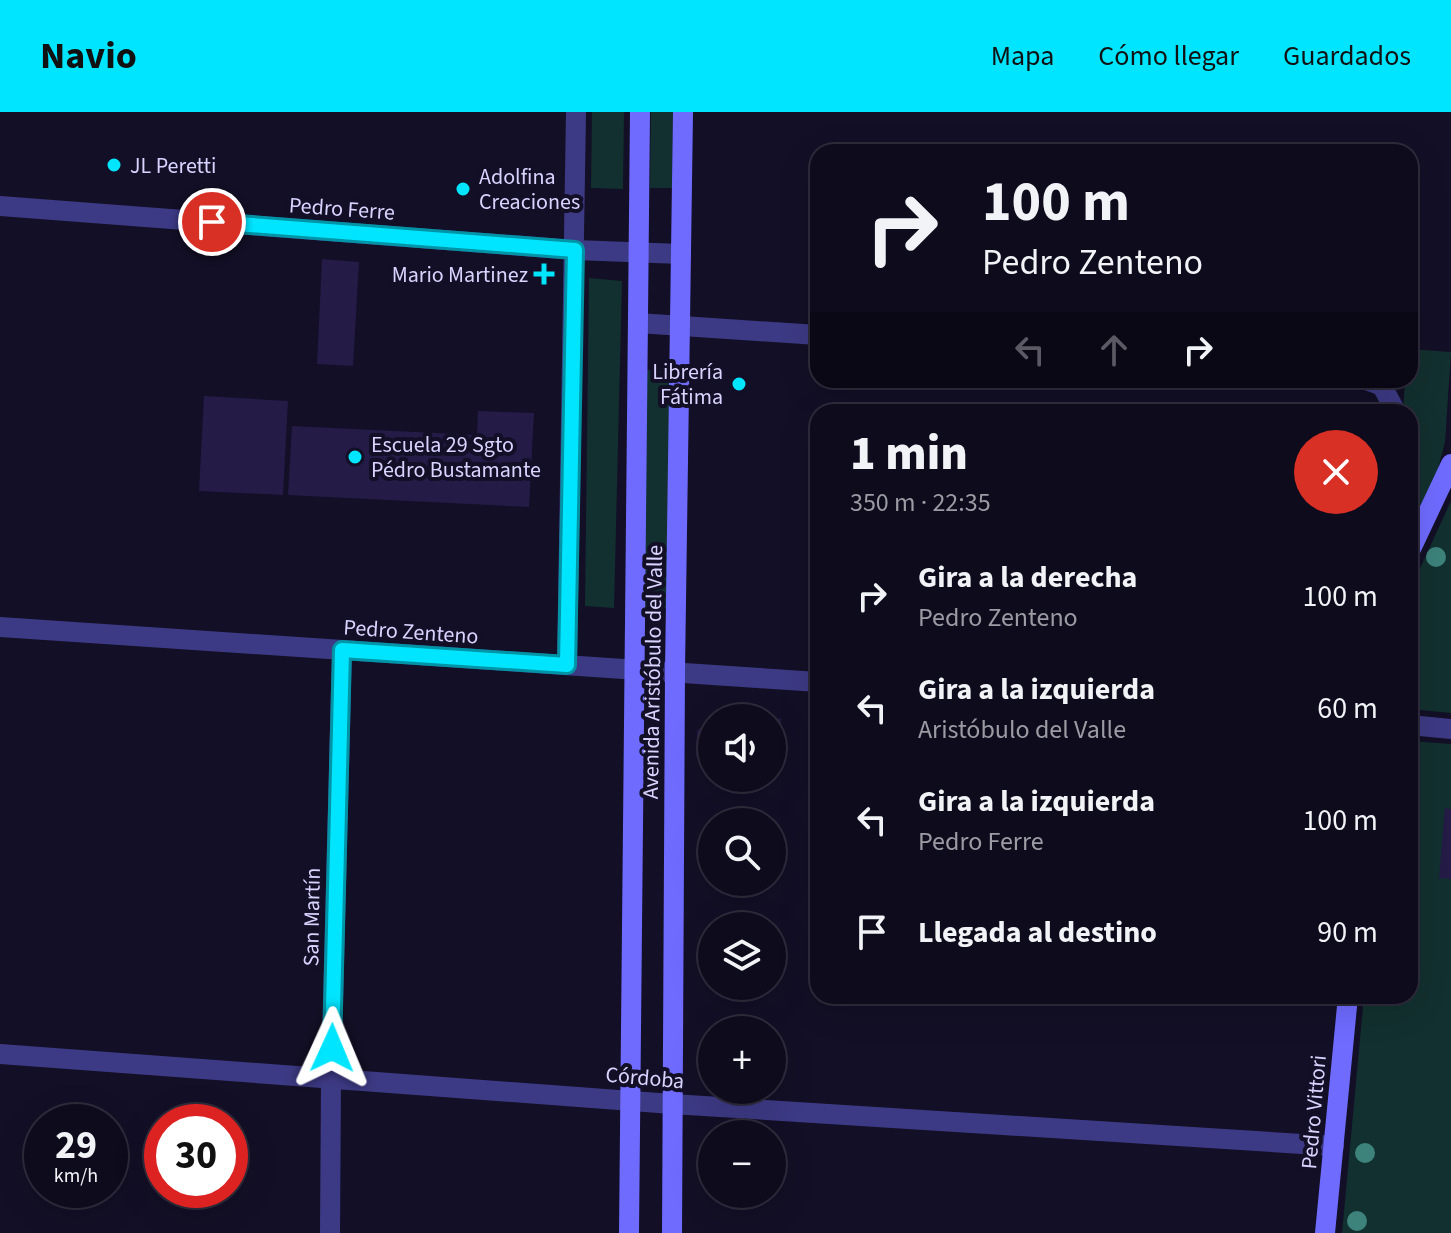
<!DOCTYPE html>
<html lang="es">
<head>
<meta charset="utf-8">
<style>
  body { margin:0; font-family:"Source Sans 3",sans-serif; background:#171425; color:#f1f3f6; height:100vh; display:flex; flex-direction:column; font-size:30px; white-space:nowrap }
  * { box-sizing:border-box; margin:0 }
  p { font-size:26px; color:#9b9ba3 }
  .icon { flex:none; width:44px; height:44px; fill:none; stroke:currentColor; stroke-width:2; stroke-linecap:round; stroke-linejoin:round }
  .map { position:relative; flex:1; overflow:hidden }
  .drawer { position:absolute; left:810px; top:292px; width:608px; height:600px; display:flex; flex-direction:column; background:#0e0b1c; border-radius:24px; box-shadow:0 8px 32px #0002,0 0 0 2px #2e2b3b }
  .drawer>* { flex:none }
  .top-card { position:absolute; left:810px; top:32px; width:608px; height:244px; border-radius:24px; box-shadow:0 8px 32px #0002,0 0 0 2px #2e2b3b; background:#0e0b1c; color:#f1f3f6; overflow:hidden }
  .buttons { position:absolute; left:698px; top:592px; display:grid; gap:16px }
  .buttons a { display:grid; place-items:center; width:88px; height:88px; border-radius:50%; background:#0e0b1c; box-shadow:0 8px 32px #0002,0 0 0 2px #2e2b3b; font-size:40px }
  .speed { position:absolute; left:24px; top:992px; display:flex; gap:16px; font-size:40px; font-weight:700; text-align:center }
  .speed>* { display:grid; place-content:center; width:104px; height:104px; border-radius:50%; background:#0e0b1c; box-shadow:0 8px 32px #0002,0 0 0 2px #2e2b3b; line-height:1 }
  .speed small { font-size:20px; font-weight:400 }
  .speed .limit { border:12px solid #d22; background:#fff; color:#111 }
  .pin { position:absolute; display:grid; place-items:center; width:68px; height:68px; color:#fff; margin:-34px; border:4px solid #fff; border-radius:50%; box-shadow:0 2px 8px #0007 }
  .me { position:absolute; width:88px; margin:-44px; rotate:1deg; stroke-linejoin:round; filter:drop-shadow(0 0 6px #0008) }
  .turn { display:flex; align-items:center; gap:28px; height:168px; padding:0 40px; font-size:36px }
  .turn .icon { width:104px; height:104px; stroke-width:2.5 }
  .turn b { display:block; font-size:56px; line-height:68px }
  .lanes { display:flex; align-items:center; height:76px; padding:0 40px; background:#0003; justify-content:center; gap:40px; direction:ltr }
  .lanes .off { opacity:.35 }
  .round { display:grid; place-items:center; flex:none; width:84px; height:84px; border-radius:42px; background:#171425 }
  .summary { display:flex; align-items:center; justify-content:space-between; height:136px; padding:0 40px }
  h1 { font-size:48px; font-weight:800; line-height:60px }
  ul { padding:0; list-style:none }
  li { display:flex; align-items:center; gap:24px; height:112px; padding:0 40px }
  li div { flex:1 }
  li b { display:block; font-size:30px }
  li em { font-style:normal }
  header { display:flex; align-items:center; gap:48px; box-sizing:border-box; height:112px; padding:0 40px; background:#00e5ff; color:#111 }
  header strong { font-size:38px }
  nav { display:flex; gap:44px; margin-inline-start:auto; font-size:28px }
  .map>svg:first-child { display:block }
  .green { fill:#12302f }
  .building { fill:#241b47 }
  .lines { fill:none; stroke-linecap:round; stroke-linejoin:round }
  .street { stroke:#3d3a85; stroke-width:20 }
  .secondary { stroke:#6f6bff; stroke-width:20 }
  .tree { fill:#3d827b }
  .route-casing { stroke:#0095a6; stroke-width:20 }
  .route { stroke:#00e5ff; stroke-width:14 }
  .poi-dot { fill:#00e5ff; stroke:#130f26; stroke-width:3 }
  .labels { text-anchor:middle; stroke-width:8; stroke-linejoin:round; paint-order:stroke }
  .poi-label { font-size:22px; fill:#d9d4ff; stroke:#130f26; text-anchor:start }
  .street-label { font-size:22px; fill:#d9d4ff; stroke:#130f26 }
</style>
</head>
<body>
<header>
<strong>Navio</strong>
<nav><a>Mapa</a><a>Cómo llegar</a><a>Guardados</a></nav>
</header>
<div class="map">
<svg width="1451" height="1121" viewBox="0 0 1451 1121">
  <rect width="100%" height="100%" fill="#130f26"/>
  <g class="green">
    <polygon points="592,0 624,0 623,77 591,76"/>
    <polygon points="651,0 673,0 672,76 650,76"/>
    <polygon points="589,166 622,169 614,496 585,494"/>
    <polygon points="1410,237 1451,240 1445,330 1437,361 1410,417 1410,300 1403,300 1405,268 1410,268"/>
    <polygon points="647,258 672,259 667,496 644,495"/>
    <polygon points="1451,389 1451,601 1410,597 1410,478"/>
    <polygon points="1410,629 1451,632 1451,1121 1342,1121 1364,884 1410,884"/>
  </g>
  <g class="building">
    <polygon points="322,147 359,150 353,254 317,252"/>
    <polygon points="204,284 288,289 283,383 199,379"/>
    <polygon points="478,299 534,301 529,395 288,383 292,314 477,323"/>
    <polygon points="715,603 725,604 725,606 712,606 712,646 696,645 697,619"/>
    <polygon points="772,606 781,607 780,633 772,633"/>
    <polygon points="1445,696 1451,697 1451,767 1439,766"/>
  </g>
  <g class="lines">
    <g class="street">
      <polyline points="0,94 575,138 681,142"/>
      <polyline points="638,211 818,223"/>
      <polyline points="1366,268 1382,274 1396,300"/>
      <polyline points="0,515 818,570"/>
      <polyline points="567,553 576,0"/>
      <polyline points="1410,613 1451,617"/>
      <polyline points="0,942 672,992 1334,1034"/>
      <polyline points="330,1121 331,967 342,538"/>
    </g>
    <g class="secondary">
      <polyline points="1410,439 1451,352"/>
      <polyline points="629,1121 640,0"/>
      <polyline points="672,1121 675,559 683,0"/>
      <polyline points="1325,1121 1348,884"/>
    </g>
  </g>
  <g class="tree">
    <circle cx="1436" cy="445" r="10"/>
    <circle cx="1365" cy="1041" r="10"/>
    <circle cx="1357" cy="1109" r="10"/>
  </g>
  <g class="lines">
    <g class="route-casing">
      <polyline id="route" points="212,110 575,138 567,553 342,538 332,936"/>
    </g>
    <use href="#route" class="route"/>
  </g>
  <g class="poi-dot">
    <circle cx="114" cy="53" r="8"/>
    <circle cx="463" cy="77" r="8"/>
    <path d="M540 150h8v8h8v8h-8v8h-8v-8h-8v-8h8z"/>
    <circle cx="739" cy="272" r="8"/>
    <circle cx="355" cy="345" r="8"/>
  </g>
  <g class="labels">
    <g class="poi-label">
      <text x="130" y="61">JL Peretti</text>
      <text x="479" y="72">Adolfina<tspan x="479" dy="25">Creaciones</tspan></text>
      <text x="528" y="170" text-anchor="end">Mario Martinez</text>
      <text x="723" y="267" text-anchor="end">Librería<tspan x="723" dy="25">Fátima</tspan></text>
      <text x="371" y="340">Escuela 29 Sgto<tspan x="371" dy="25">Pédro Bustamante</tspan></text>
    </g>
    <g class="street-label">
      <text transform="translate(342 96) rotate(4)" y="8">Pedro Ferre</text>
      <text transform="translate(411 519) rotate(4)" y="8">Pedro Zenteno</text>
      <text transform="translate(652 560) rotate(-89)" y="8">Avenida Aristóbulo del Valle</text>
      <text transform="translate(311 805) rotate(-89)" y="8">San Martín</text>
      <text transform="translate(645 965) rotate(5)" y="8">Córdoba</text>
      <text transform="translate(1313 1000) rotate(-85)" y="8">Pedro Vittori</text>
    </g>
  </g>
</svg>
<div class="buttons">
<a><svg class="icon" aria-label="sound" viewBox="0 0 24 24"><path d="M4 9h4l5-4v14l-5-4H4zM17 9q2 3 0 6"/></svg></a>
<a><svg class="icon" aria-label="search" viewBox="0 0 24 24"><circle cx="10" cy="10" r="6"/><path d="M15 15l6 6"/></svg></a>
<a><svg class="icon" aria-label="layers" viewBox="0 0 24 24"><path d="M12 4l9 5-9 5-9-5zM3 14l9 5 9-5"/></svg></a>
<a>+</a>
<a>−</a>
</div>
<div class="speed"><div>29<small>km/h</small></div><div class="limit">30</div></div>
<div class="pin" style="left:212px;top:110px;background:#d93025"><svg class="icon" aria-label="arrive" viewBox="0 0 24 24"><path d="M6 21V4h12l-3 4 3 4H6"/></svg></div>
<svg class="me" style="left:332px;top:936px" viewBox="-20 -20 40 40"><path d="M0-17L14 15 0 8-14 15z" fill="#00e5ff" stroke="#fff" stroke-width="4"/></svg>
<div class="top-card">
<div class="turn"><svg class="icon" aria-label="right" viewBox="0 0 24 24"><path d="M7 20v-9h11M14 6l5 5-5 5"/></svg><div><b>100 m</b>Pedro Zenteno</div></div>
<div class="lanes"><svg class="icon off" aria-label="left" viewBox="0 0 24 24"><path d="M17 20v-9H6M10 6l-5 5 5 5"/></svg><svg class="icon off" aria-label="ahead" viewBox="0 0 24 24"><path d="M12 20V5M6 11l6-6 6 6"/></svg><svg class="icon" aria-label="right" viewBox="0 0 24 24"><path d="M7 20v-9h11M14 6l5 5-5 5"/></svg></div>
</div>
<section class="drawer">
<div class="summary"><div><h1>1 min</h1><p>350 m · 22:35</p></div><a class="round" style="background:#d93025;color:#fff"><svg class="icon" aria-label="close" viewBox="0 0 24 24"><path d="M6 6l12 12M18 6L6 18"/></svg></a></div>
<ul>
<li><svg class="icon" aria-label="right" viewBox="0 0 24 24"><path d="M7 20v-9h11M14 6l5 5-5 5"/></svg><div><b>Gira a la derecha</b><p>Pedro Zenteno</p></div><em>100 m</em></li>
<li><svg class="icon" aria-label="left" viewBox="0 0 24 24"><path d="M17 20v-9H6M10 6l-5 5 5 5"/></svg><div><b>Gira a la izquierda</b><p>Aristóbulo del Valle</p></div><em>60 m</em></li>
<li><svg class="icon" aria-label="left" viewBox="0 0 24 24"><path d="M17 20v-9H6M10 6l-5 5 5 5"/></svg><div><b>Gira a la izquierda</b><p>Pedro Ferre</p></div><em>100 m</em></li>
<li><svg class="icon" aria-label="arrive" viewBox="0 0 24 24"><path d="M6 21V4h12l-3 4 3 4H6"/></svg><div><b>Llegada al destino</b></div><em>90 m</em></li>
</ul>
</section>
</div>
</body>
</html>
